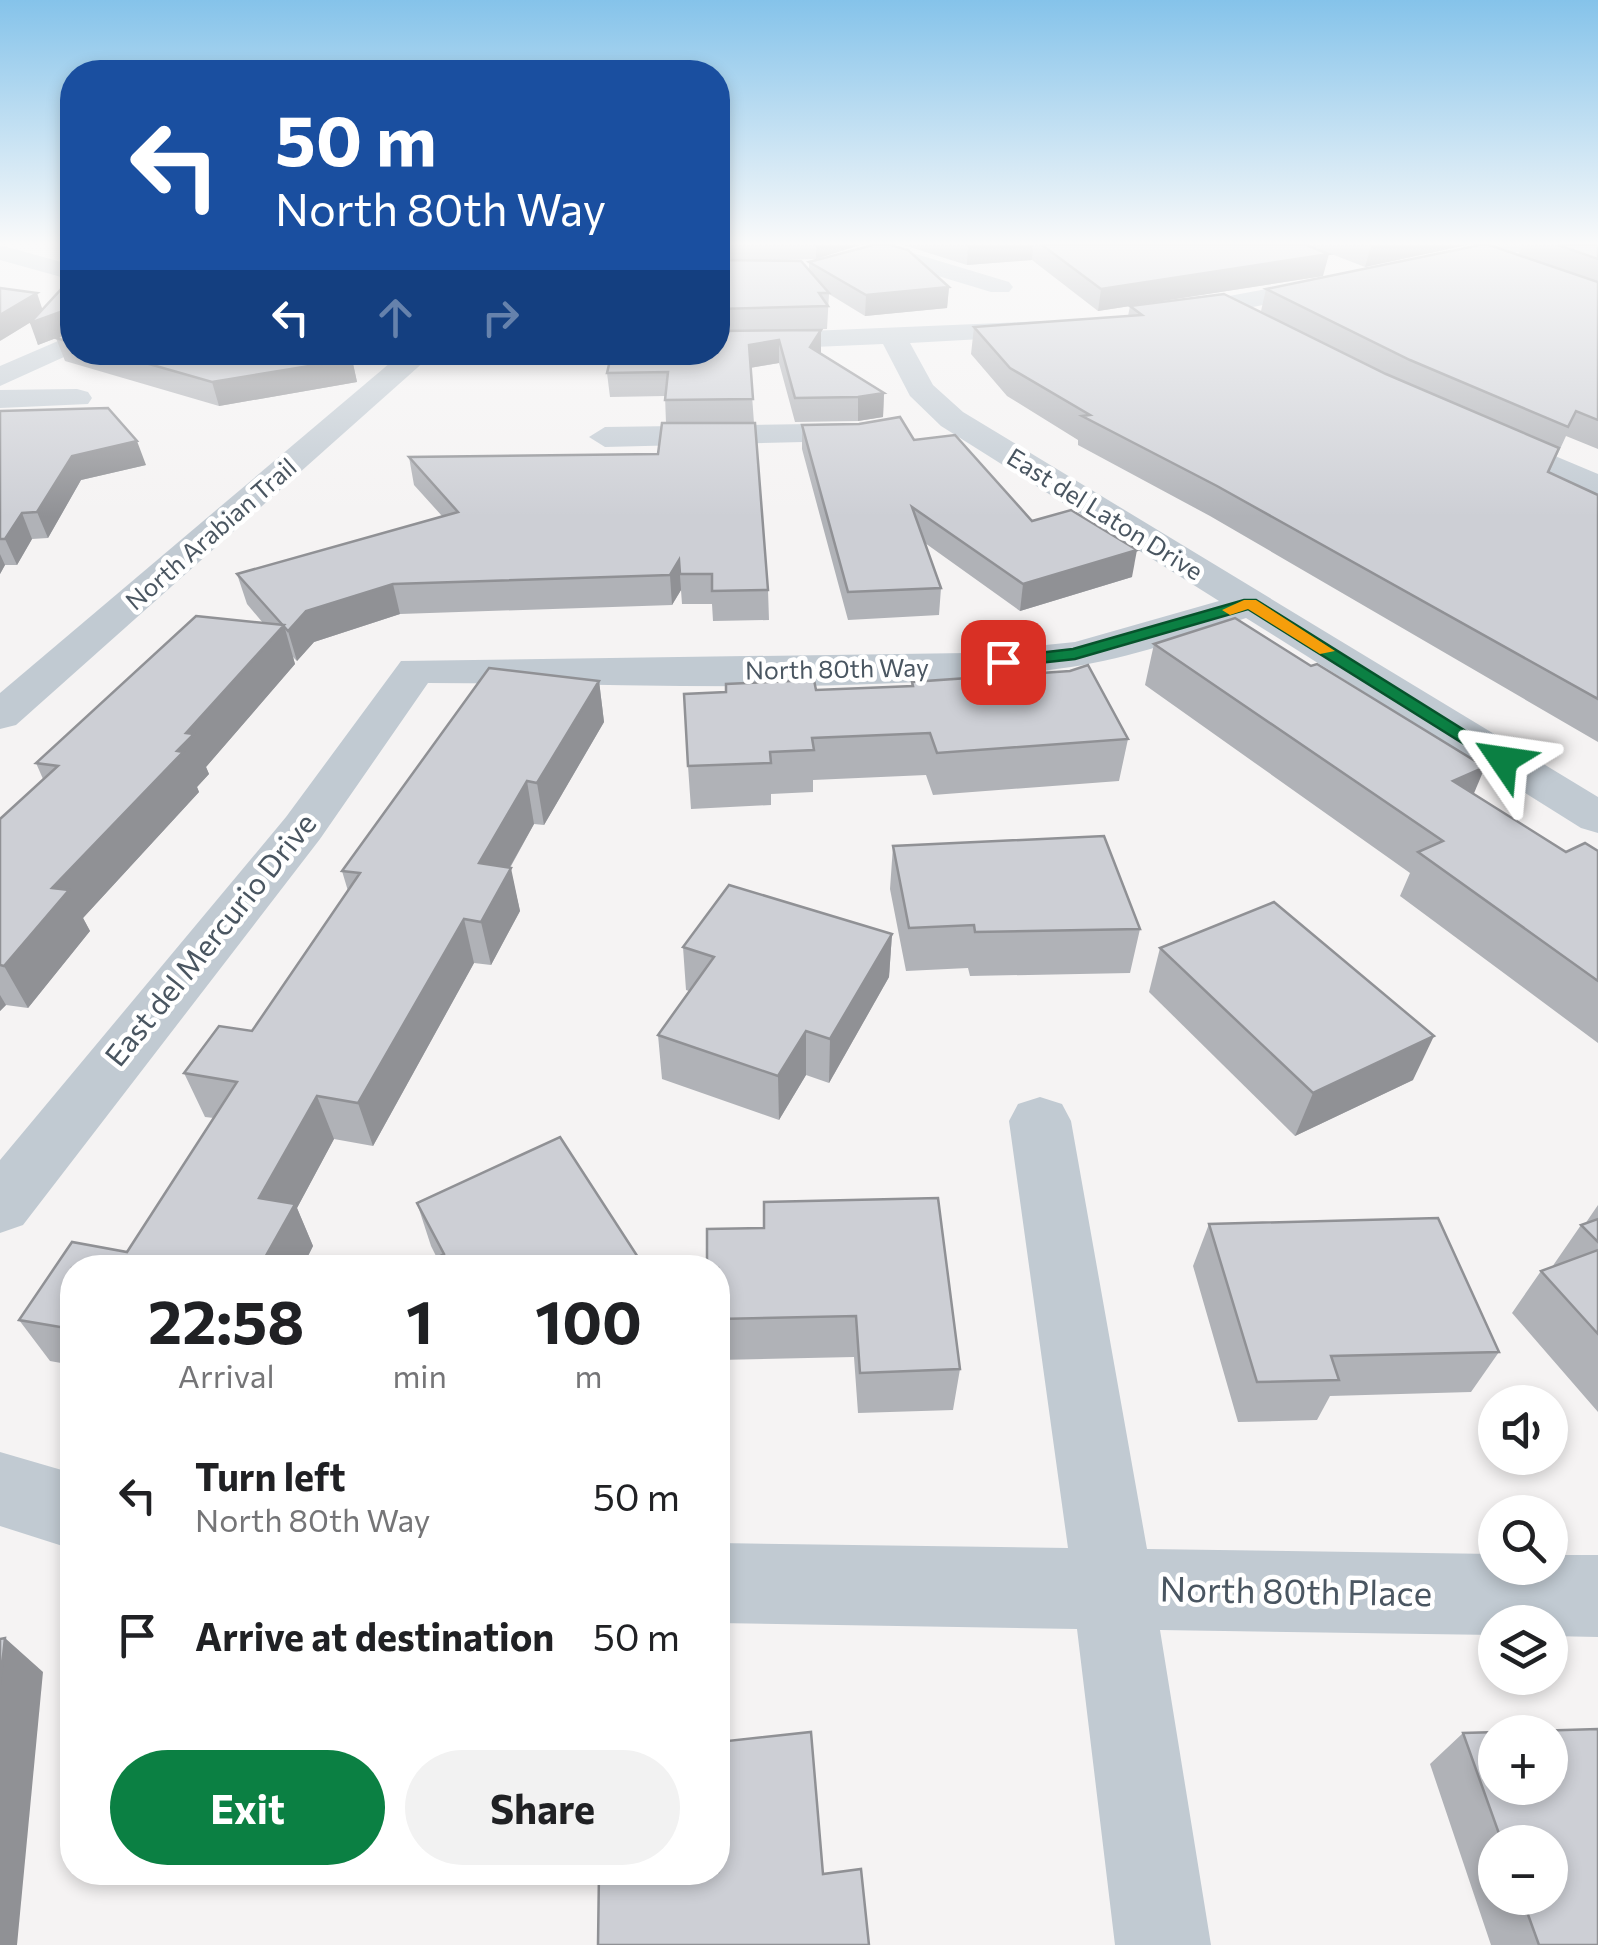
<!DOCTYPE html>
<html lang="en">
<head>
<meta charset="utf-8">
<style>
  body { margin:0; font-family:Commissioner,sans-serif; background:#f2f2f2; color:#202124; height:100vh; display:flex; flex-direction:column; font-size:38px; white-space:nowrap }
  * { box-sizing:border-box; margin:0 }
  p { font-size:32px; color:#757577 }
  .icon { flex:none; width:55px; height:55px; fill:none; stroke:currentColor; stroke-width:2; stroke-linecap:round; stroke-linejoin:round }
  .map { position:relative; flex:1; overflow:hidden }
  .details { position:absolute; left:60px; top:1255px; width:670px; height:630px; display:flex; flex-direction:column; background:#fff; border-radius:40px; box-shadow:0 5px 15px #0003 }
  .details>* { flex:none }
  .top-card { position:absolute; left:60px; top:60px; width:670px; height:305px; border-radius:40px; box-shadow:0 5px 15px #0003; background:#1a4fa0; color:#fff; overflow:hidden }
  .buttons { position:absolute; left:1478px; top:1385px; display:grid; gap:20px }
  .buttons a { display:grid; place-items:center; width:90px; height:90px; border-radius:50%; background:#fff; box-shadow:0 5px 15px #0003; font-size:50px }
  .pin { position:absolute; display:grid; place-items:center; width:85px; height:85px; color:#fff; margin:-42px; border-radius:20px; box-shadow:0 5px 15px #0006 }
  .me { position:absolute; width:110px; margin:-55px; rotate:302deg; stroke-linejoin:round; filter:drop-shadow(0 0 8px #0008) }
  .turn { display:flex; align-items:center; gap:35px; height:210px; padding:0 50px; font-size:45px }
  .turn .icon { width:130px; height:130px; stroke-width:2.5 }
  .turn b { display:block; font-size:70px; line-height:85px }
  .lanes { display:flex; align-items:center; height:95px; padding:0 50px; background:#0003; justify-content:center; gap:50px; direction:ltr }
  .lanes .off { opacity:.35 }
  .eta { display:flex; justify-content:space-evenly; align-items:center; height:170px; text-align:center }
  .eta b { font-size:60px; font-weight:700; line-height:70px }
  .button { display:flex; gap:20px; margin-top:auto; padding:20px 50px }
  .button a { flex:1; height:115px; border-radius:60px; background:#0b8043; color:#fff; font-size:40px; font-weight:700; line-height:115px; text-align:center }
  .button a+a { background:#f2f2f2; color:#202124 }
  ul { padding:0; list-style:none }
  li { display:flex; align-items:center; gap:30px; height:140px; padding:0 50px }
  li div { flex:1 }
  li b { display:block; font-size:38px }
  li em { font-style:normal }
  .map>svg:first-child { display:block }
  .lines { fill:none; stroke-linecap:round; stroke-linejoin:round }
  .minor { fill:#c1cad2; fill-rule:evenodd }
  .wall { fill:#b0b2b7; fill-rule:evenodd }
  .shaded-wall { fill:#909195 }
  .building { fill:#cdcfd5; stroke:#909195; stroke-width:2.5; fill-rule:evenodd }
  .route { fill:#0b8043; stroke:#07532c; stroke-width:2.5 }
  .slow { fill:#f59e0b }
  .labels { text-anchor:middle; stroke-width:9; stroke-linejoin:round; paint-order:stroke }
  .far-street-label { font-size:25px; fill:#4a5661; stroke:#fff }
  .street-label { font-size:30px; fill:#4a5661; stroke:#fff }
  .near-street-label { font-size:35px; fill:#4a5661; stroke:#fff }
</style>
</head>
<body>
<div class="map">
<svg width="1598" height="1945" viewBox="0 0 1598 1945">
  <rect width="100%" height="100%" fill="#f5f3f3"/>
  <g class="lines">
    <g class="minor">
      <polygon points="0,245 72,265 72,280 0,260"/>
      <polygon points="886,245 1009,282 1013,287 1009,292 991,292 872,256 869,251 872,246"/>
      <polygon points="1485,245 1532,245 1528,250 1430,271 1418,264 1421,259"/>
      <polygon points="1336,276 1345,279 1349,284 1345,289 1170,323 1157,315 1170,307"/>
      <path d="M1045,321L1059,329L1055,335L910,343L933,385L963,412L1598,797V833L1581,828L1246,618C1190,637 1130,658 1071,667C862,697 640,683 428,683L320,839L23,1225L0,1233V1160L286,817L401,661L967,653L1075,642L1219,601L941,426L910,396L883,344L718,351V335Z"/>
      <polygon points="72,335 75,352 0,386 0,366"/>
      <polygon points="403,352 435,352 16,725 0,729 0,693"/>
      <polygon points="77,389 88,392 92,398 88,404 0,408 0,390"/>
      <polygon points="875,423 886,426 891,433 886,440 605,447 589,437 605,427"/>
      <polygon points="1486,427 1598,474 1598,497 1475,444 1470,437"/>
      <polygon points="1040,1097 1062,1104 1071,1121 1147,1549 1495,1554 1495,1568 1550,1568 1550,1555 1598,1555 1598,1637 1550,1636 1550,1622 1495,1622 1495,1635 1160,1630 1211,1945 1115,1945 1077,1629 718,1623 718,1543 1068,1548 1009,1121 1018,1104"/>
      <polygon points="0,1452 72,1473 72,1549 0,1526"/>
    </g>
  </g>
  <g class="wall">
    <polygon points="718,245 860,245 816,259 744,261 809,270 809,262 949,287 947,308 865,316 829,294 827,329 764,330 821,353 884,393 883,417 858,421 795,422 779,363 750,368 754,423 768,590 769,620 713,621 712,604 682,604 681,590 672,605 400,614 314,642 297,661 293,657 295,664 206,767 209,774 197,787 199,792 83,918 90,931 28,1008 6,1005 0,1011 0,819 43,779 36,763 263,623 247,604 237,574 442,516 414,485 409,457 658,454 666,423 665,396 610,397 607,373 718,352"/>
    <polygon points="903,245 1306,245 1323,276 1098,311 1032,260 967,265"/>
    <polygon points="1308,245 1467,245 1365,267"/>
    <polygon points="1522,245 1598,245 1598,449 1566,436 1549,473 1598,495 1598,742 1210,516 1078,445 1078,440 1007,396 971,354 974,327 1128,316 1130,306 1350,357 1261,311 1266,289 1518,255"/>
    <polygon points="43,309 72,343 72,352 326,352 352,359 357,382 219,406 65,361 56,338 38,345 31,322 0,341"/>
    <polygon points="0,411 146,465 81,480 48,538 32,539 17,565 5,565 0,574"/>
    <polygon points="802,425 914,440 1032,521 1132,577 1020,611 925,543 941,588 939,615 848,620 802,449"/>
    <polygon points="1154,644 1474,794 1566,852 1598,851 1598,1043 1400,896 1410,873 1145,685"/>
    <polygon points="489,668 599,681 604,722 544,825 534,824 510,868 520,911 491,965 474,963 373,1146 334,1139 297,1208 313,1246 302,1268 72,1268 72,1365 50,1361 19,1320 72,1242 127,1252 214,1118 205,1117 184,1073 219,1026 252,1031 348,891 342,871"/>
    <polygon points="912,682 1128,739 1119,781 933,795 926,775 813,780 813,792 771,794 771,805 691,809 688,766 816,690 911,686"/>
    <polygon points="893,846 1140,929 1130,973 970,976 968,968 906,971 890,889"/>
    <polygon points="892,934 889,977 829,1083 806,1075 779,1120 662,1079 658,1035 689,991 686,990 683,947"/>
    <polygon points="1160,948 1413,1080 1295,1136 1149,992"/>
    <polygon points="417,1203 645,1268 437,1258 431,1246"/>
    <polygon points="1598,1205 1598,1412 1512,1313 1541,1271 1552,1267 1581,1225 1585,1224"/>
    <polygon points="1209,1224 1499,1352 1471,1392 1330,1396 1317,1420 1238,1422 1193,1266"/>
    <polygon points="707,1229 960,1369 953,1410 858,1413 854,1357 718,1360 718,1268"/>
    <path d="M1598,1729V1945H1491L1430,1764L1463,1733ZM1495,1732H1550V1788H1495ZM1495,1842H1550V1898H1495Z"/>
  </g>
  <g class="shaded-wall">
    <polygon points="816,245 860,245 816,259"/>
    <polygon points="968,245 1033,245 1032,260 967,265"/>
    <polygon points="1376,245 1467,245 1365,267 1371,246"/>
    <polygon points="1329,254 1323,276 1098,311 1101,289"/>
    <polygon points="949,287 947,308 865,316 866,295"/>
    <polygon points="37,293 44,314 0,341 0,315"/>
    <polygon points="66,310 72,332 38,345 30,323"/>
    <polygon points="821,330 821,353 810,347"/>
    <polygon points="779,340 779,363 749,368 749,345"/>
    <polygon points="352,359 357,382 219,406 212,382"/>
    <polygon points="884,393 883,417 858,421 858,397"/>
    <polygon points="137,441 146,465 81,480 48,538 37,512 72,456"/>
    <polygon points="22,513 32,539 17,565 5,539"/>
    <polygon points="1137,550 1132,577 1020,611 1023,584"/>
    <polygon points="0,554 5,565 0,574"/>
    <polygon points="679,560 681,590 672,605 670,575"/>
    <polygon points="393,584 400,614 314,642 297,661 288,631 306,611"/>
    <polygon points="284,625 295,664 206,767 209,774 197,787 199,792 83,918 90,931 28,1008 4,966 52,888 177,751 186,733"/>
    <polygon points="599,681 604,722 544,825 537,783"/>
    <polygon points="1485,767 1467,810 1453,781"/>
    <polygon points="527,781 534,824 488,906 479,863"/>
    <polygon points="511,868 520,911 491,965 481,922"/>
    <polygon points="464,919 474,963 373,1146 358,1103"/>
    <polygon points="892,934 889,977 829,1083 830,1039"/>
    <polygon points="0,995 6,1005 0,1011"/>
    <polygon points="806,1031 806,1075 779,1120 778,1076"/>
    <polygon points="1434,1036 1413,1080 1295,1136 1313,1093"/>
    <polygon points="317,1096 334,1139 297,1208 313,1246 302,1268 259,1268 259,1198"/>
    <polygon points="5,1638 43,1672 17,1945 0,1945 0,1684"/>
  </g>
  <g class="building">
    <polygon points="873,245 891,245 908,250 949,287 866,295 809,262"/>
    <polygon points="1042,245 1306,245 1329,254 1101,289"/>
    <polygon points="1480,245 1489,245 1598,282 1598,420 1576,411 1568,427 1410,360 1266,289"/>
    <polygon points="1558,245 1598,245 1598,259"/>
    <polygon points="718,260 801,261 829,293 819,293 828,306 718,309 718,291 720,290 718,290"/>
    <polygon points="65,285 72,287 72,343 56,338 70,331 66,310 30,323"/>
    <polygon points="0,288 37,293 0,315"/>
    <polygon points="1224,294 1386,374 1559,448 1548,472 1598,495 1598,699 1217,486 1082,416 1090,415 1010,368 974,327 1142,315 1130,306"/>
    <polygon points="821,330 810,347 884,393 858,397 795,398 779,340 749,345 753,399 665,400 668,372 607,373 612,352 718,352 718,331"/>
    <polygon points="107,352 326,352 352,359 212,382"/>
    <polygon points="108,408 137,441 72,456 37,512 22,513 5,539 0,539 0,411"/>
    <polygon points="900,417 914,440 955,435 1032,521 1071,510 1137,550 1023,584 912,507 941,588 848,592 802,425 859,424"/>
    <polygon points="662,423 755,423 768,590 712,591 712,574 680,574 679,560 670,575 393,584 306,611 288,631 237,574 458,512 409,457 658,454"/>
    <polygon points="196,616 284,625 186,733 194,734 177,751 183,752 52,888 69,890 4,966 0,965 0,819 58,766 36,763"/>
    <polygon points="1235,618 1311,666 1317,664 1485,767 1453,781 1566,852 1585,843 1598,851 1598,981 1418,852 1443,841 1154,644"/>
    <polygon points="1088,665 1128,739 937,753 930,733 812,738 814,750 770,752 771,763 688,766 684,694 726,692 726,684 814,680 816,690 913,686 912,682 1070,671"/>
    <polygon points="489,668 599,681 537,783 527,781 479,863 511,868 481,922 464,919 358,1103 317,1096 259,1198 295,1204 259,1268 72,1268 72,1329 19,1320 72,1242 127,1252 237,1082 184,1073 219,1026 252,1031 360,873 342,871"/>
    <polygon points="1104,836 1140,929 975,932 974,925 909,928 893,846"/>
    <polygon points="729,885 892,934 830,1039 806,1031 778,1076 658,1035 714,957 683,947"/>
    <polygon points="1274,902 1434,1036 1313,1093 1160,948"/>
    <polygon points="560,1137 645,1268 416,1268 444,1254 417,1203"/>
    <polygon points="938,1198 960,1369 860,1373 856,1316 718,1319 718,1268 707,1268 707,1229 764,1228 764,1202"/>
    <polygon points="1438,1218 1499,1352 1331,1356 1339,1380 1257,1382 1209,1224"/>
    <polygon points="1598,1219 1598,1242 1581,1225"/>
    <polygon points="1598,1250 1598,1334 1541,1271"/>
    <polygon points="5,1638 0,1684 0,1639"/>
    <path d="M1598,1729V1945H1539L1522,1898H1550V1842H1502L1463,1733ZM1495,1732H1550V1788H1495Z"/>
    <polygon points="811,1732 823,1874 861,1869 869,1945 598,1945 599,1872 718,1872 718,1742"/>
  </g>
  <linearGradient id="sky" x2="0" y2="1"><stop stop-color="#85c3ea"/><stop offset="0.47" stop-color="#fafafa"/><stop offset="1" stop-color="#fafafa" stop-opacity="0"/></linearGradient>
  <rect width="1598" height="517" fill="url(#sky)"/>
  <polygon class="route" points="1244,600 1256,600 1512,760 1496,764 1248,609 1075,659 1003,667 994,662 1003,657 1073,649"/>
  <polygon class="slow" points="1244,600 1256,600 1335,651 1320,654 1248,609 1230,615 1222,610"/>
  <g class="labels">
    <g class="far-street-label">
      <text transform="translate(1105 514) rotate(32)" y="9">East del Laton Drive</text>
      <text transform="translate(211 534) rotate(-41)" y="9">North Arabian Trail</text>
      <text transform="translate(837 669) rotate(-1)" y="9">North 80th Way</text>
    </g>
    <g class="street-label">
      <text transform="translate(211 940) rotate(-51)" y="10">East del Mercurio Drive</text>
    </g>
    <g class="near-street-label">
      <text transform="translate(1296 1592) rotate(1)" y="12">North 80th Place</text>
    </g>
  </g>
</svg>
<div class="buttons">
<a><svg class="icon" aria-label="sound" viewBox="0 0 24 24"><path d="M4 9h4l5-4v14l-5-4H4zM17 9q2 3 0 6"/></svg></a>
<a><svg class="icon" aria-label="search" viewBox="0 0 24 24"><circle cx="10" cy="10" r="6"/><path d="M15 15l6 6"/></svg></a>
<a><svg class="icon" aria-label="layers" viewBox="0 0 24 24"><path d="M12 4l9 5-9 5-9-5zM3 14l9 5 9-5"/></svg></a>
<a>+</a>
<a>−</a>
</div>
<div class="pin" style="left:1003px;top:662px;background:#d93025"><svg class="icon" aria-label="arrive" viewBox="0 0 24 24"><path d="M6 21V4h12l-3 4 3 4H6"/></svg></div>
<svg class="me" style="left:1503px;top:760px" viewBox="-20 -20 40 40"><path d="M0-17L14 15 0 8-14 15z" fill="#0b8043" stroke="#fff" stroke-width="4"/></svg>
<div class="top-card">
<div class="turn"><svg class="icon" aria-label="left" viewBox="0 0 24 24"><path d="M17 20v-9H6M10 6l-5 5 5 5"/></svg><div><b>50 m</b>North 80th Way</div></div>
<div class="lanes"><svg class="icon" aria-label="left" viewBox="0 0 24 24"><path d="M17 20v-9H6M10 6l-5 5 5 5"/></svg><svg class="icon off" aria-label="ahead" viewBox="0 0 24 24"><path d="M12 20V5M6 11l6-6 6 6"/></svg><svg class="icon off" aria-label="right" viewBox="0 0 24 24"><path d="M7 20v-9h11M14 6l5 5-5 5"/></svg></div>
</div>
<section class="details">
<div class="eta">
<div><b>22:58</b><p>Arrival</p></div>
<div><b>1</b><p>min</p></div>
<div><b>100</b><p>m</p></div>
</div>
<ul>
<li><svg class="icon" aria-label="left" viewBox="0 0 24 24"><path d="M17 20v-9H6M10 6l-5 5 5 5"/></svg><div><b>Turn left</b><p>North 80th Way</p></div><em>50 m</em></li>
<li><svg class="icon" aria-label="arrive" viewBox="0 0 24 24"><path d="M6 21V4h12l-3 4 3 4H6"/></svg><div><b>Arrive at destination</b></div><em>50 m</em></li>
</ul>
<div class="button"><a>Exit</a><a>Share</a></div>
</section>
</div>
</body>
</html>
